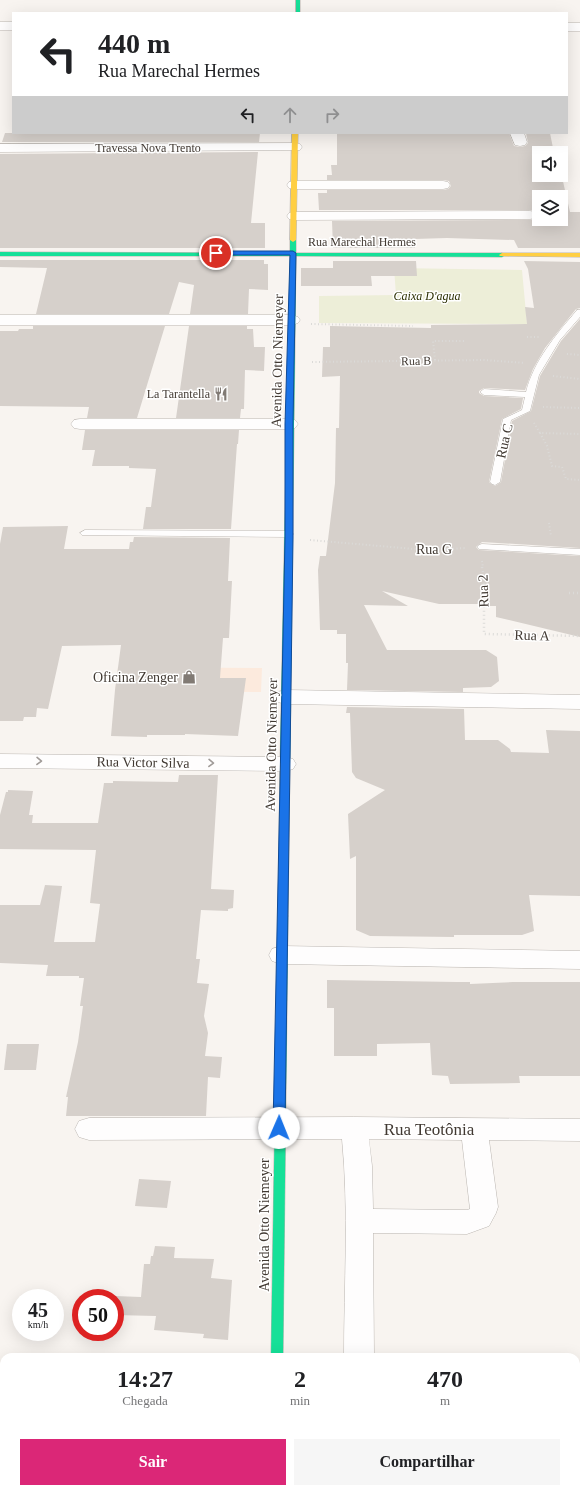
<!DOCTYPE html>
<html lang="pt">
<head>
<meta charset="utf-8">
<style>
  body { margin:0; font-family:"Times New Roman",serif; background:#f6f6f6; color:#202124; height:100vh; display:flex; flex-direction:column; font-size:15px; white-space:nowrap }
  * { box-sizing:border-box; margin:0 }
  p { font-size:13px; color:#757577 }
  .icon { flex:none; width:22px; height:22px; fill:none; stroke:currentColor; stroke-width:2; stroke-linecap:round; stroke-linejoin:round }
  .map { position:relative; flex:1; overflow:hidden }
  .details { position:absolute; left:0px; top:1353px; width:580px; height:140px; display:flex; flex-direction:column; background:#fff; border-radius:12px 12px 0 0; box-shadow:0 4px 16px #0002 }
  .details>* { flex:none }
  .banner { position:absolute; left:12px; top:12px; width:556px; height:122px; border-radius:0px; box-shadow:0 4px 16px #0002; background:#fff; color:#202124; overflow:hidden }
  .controls { position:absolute; left:532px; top:146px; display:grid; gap:8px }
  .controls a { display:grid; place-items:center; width:36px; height:36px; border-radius:0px; background:#fff; box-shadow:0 4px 16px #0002; font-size:20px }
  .speed { position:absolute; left:12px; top:1289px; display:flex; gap:8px; font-size:20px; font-weight:700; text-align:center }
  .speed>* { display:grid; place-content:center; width:52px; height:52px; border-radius:50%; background:#fff; box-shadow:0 4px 16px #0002; line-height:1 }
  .speed small { font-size:10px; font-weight:400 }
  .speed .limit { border:6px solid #d22; background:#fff; color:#111 }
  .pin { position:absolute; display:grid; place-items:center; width:34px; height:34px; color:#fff; margin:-17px; border:2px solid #fff; border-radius:50%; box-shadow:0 1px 4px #0007 }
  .me { position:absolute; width:44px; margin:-22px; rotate:1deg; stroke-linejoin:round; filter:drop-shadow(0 0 3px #0008) }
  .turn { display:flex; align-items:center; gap:14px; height:84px; padding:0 20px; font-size:18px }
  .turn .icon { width:52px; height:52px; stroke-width:2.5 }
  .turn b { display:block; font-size:28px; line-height:34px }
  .lanes { display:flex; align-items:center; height:38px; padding:0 20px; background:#0003; justify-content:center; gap:20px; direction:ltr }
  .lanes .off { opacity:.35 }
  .eta { display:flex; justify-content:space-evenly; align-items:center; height:68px; text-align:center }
  .eta b { font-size:24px; font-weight:700; line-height:28px }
  .primary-button { display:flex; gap:8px; margin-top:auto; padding:8px 20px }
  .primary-button a { flex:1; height:46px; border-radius:0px; background:#db2777; color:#fff; font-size:16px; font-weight:700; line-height:46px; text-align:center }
  .primary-button a+a { background:#f6f6f6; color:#202124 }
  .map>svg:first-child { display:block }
  .built { fill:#fceadd }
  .green { fill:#edeed8 }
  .building { fill:#d6d0cb; fill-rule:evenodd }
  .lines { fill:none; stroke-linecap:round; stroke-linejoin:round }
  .lane-casing { stroke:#bbb6b1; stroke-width:1 }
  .street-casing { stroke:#bbb6b1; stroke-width:1 }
  .fast-casing { stroke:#bbb6b1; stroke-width:1 }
  .slow-casing { stroke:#bbb6b1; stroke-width:1 }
  .path-far1 { stroke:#dbdad8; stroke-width:2; stroke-dasharray:1 2.5; stroke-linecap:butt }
  .path { stroke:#dbdad8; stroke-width:2.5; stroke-dasharray:1 3; stroke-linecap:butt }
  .lane { fill:#fefdfd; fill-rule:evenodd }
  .street { fill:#fefdfd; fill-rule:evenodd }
  .fast { fill:#16e098; fill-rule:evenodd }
  .slow { fill:#ffcf43; fill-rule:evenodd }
  .oneway { stroke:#a09b98 }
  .route { fill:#1a73e8; stroke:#114b97 }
  .labels { text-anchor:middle; stroke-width:3; stroke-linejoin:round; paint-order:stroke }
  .far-street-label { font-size:12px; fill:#413932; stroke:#fff }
  .far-park-label { font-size:12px; font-style:italic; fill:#2b2f01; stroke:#fff }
  .far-poi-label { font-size:12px; fill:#413932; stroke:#fff; text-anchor:end }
  .street-label { font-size:14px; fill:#413932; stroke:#fff }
  .poi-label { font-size:14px; fill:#413932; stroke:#fff; text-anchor:end }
  .near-street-label { font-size:17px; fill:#413932; stroke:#fff }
</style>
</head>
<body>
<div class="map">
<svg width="580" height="1493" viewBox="0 0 580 1493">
  <rect width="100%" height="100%" fill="#f8f4f0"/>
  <g class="built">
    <polygon points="118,667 262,668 261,692 115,691"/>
    <polygon points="0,1403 4,1403 4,1489 217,1489 217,1493 0,1493"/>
  </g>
  <polygon class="green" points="394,268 522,270 527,324 319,323 319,296 396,295"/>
  <g class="building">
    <polygon points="5,133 260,133 259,142 2,142"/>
    <path d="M337,133H509L514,146L520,147L525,146L528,143L526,133H550L554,153H539V175H559V177H562L570,212H580V248H518L514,240L447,238L414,239L415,248H333L332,221L530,220L535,219L538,216L536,211L530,210H319L318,193H327V190H443L448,189L451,186L449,181L443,180H327V175H332L331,165H337ZM539,197H561V219H539Z"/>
    <polygon points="258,152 251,223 265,223 265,248 0,248 0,154"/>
    <polygon points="0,260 264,260 264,264 268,264 268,290 249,289 248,314 190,314 194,285 179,282 169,314 36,314 47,268 0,267"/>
    <polygon points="333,261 416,261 417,276 371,276 372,286 301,286 301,268 333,268"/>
    <polygon points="524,261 580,262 580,308 576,309 545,348 533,369 525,390 484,388 479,391 479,393 484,396 523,398 521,409 502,419 489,482 495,486 501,482 512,421 531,411 540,376 561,341 580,319 580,548 482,542 476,547 479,550 580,556 580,637 496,617 496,606 489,606 490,604 439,604 382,591 408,606 364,605 387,650 486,650 497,657 499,681 491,687 463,688 463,692 347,690 348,663 346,663 346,634 337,634 337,630 320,630 318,570 320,556 326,556 335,483 336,428 339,428 340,376 322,377 323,347 330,347 330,326 431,328 431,325 527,324 525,307 534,308 528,269"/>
    <polygon points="33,326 165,326 137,418 87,418 89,407 0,406 0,331 18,331 19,329 33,329"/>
    <polygon points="189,326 247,326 247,329 253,329 254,347 265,347 264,371 245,370 244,409 241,409 240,418 176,418"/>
    <polygon points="85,430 239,430 238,444 237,444 231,529 143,529 146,507 151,507 156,469 129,468 129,466 92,466 95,450 82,450"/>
    <polygon points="68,526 64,549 129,549 130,542 133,542 134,537 230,538 228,581 232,581 229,638 223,638 220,678 246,678 238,736 185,734 185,735 147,735 147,737 111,736 115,690 121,645 62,646 48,709 37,708 36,717 24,717 23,721 0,721 0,544 3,527"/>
    <polygon points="347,707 464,709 465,740 498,740 510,749 511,752 549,753 546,730 580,731 580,896 529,895 534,931 522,935 454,935 454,937 370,936 356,930 356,856 350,859 348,814 385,790 356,778 352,772 350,713 346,713"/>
    <polygon points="179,775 218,775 211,889 234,890 233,908 228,909 228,911 201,910 196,959 200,959 197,983 209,984 204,1016 208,1033 205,1056 222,1057 220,1078 208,1077 206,1116 66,1116 68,1097 66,1097 78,1042 83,1006 80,1006 84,978 79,978 79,976 46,976 48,965 0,963 0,905 40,905 45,885 62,886 54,942 95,942 100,904 90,903 96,850 0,849 0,815 6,792 8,792 8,790 33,791 29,815 33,815 32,823 98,823 104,783 113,783 113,781 178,782"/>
    <polygon points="327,980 457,982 470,982 470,984 513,982 580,982 580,1076 519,1076 520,1083 450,1084 448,1076 432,1075 430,1043 377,1044 377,1056 334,1056 334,1008 327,1008"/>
    <polygon points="7,1044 39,1044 36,1070 4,1070"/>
    <polygon points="139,1179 171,1181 167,1208 135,1206"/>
    <polygon points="155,1246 175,1247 174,1258 214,1259 211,1278 232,1280 228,1340 203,1338 204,1334 154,1330 156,1316 115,1315 115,1296 141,1297 144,1264 150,1264 151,1256 153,1256"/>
  </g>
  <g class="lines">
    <g class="lane-casing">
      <g id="lane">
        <path d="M577,310H580V317L560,340L539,375L530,411L511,420L500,482L495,485L492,484L490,482L503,419L522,410L525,397L484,395L480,392L484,389L526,392C534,360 556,335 577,310Z"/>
        <polygon points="85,530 289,531 294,534 289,537 82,535 80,533"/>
        <polygon points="482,544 580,549 580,555 479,549 477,547 479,545"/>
        <rect x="0" y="1450" width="4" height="14"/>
        <polygon points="31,1489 47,1489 45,1493 29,1493"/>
        <rect x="512" y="1489" width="16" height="4"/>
      </g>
    </g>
    <g class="street-casing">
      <g id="street">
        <rect x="0" y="22" width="13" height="8"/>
        <rect x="567" y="23" width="13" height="8"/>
        <polygon points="510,133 524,133 527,142 525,145 520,146 515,145"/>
        <polygon points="295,143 300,144 302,147 300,150 0,152 0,144"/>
        <polygon points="294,181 443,181 448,182 450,185 448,188 443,189 294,189 289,188 287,185 289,182"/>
        <polygon points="530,211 535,212 537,215 535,218 530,219 294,220 289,219 287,216 289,213 294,212"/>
        <polygon points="0,315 292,315 298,317 300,320 298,323 292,325 0,325"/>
        <polygon points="80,419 289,419 295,420 298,424 295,428 289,429 80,429 74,428 71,424 74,420"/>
        <polygon points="286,690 580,695 580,709 286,704 278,702 275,697 278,692"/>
        <polygon points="0,754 285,757 293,759 296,764 293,769 285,771 0,768"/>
        <polygon points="281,946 580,951 580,969 281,964 272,961 269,955 272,949"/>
        <path d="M354,1117L580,1119V1141L489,1140L498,1207L496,1213L489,1226L467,1234L373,1233L374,1357H344C344,1285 349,1211 342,1139L89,1140L79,1137L75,1129L79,1121L89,1118ZM369,1139L462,1140L470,1209L467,1210L373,1209L372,1166Z"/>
        <polygon points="576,1460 580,1460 580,1490 574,1489 576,1489"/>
      </g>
    </g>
    <g class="fast-casing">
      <g id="fast">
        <rect x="296" y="0" width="4" height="13"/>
        <polygon points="293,238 296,240 296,253 502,253 505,255 502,257 296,256 290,763 285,766 280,763 290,256 0,256 0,252 290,253 290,240"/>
        <polygon points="283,912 287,914 288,916 283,1357 271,1357 278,916 279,914"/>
      </g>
    </g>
    <g class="slow-casing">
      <g id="slow">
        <polygon points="292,133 298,133 296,240 293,242 290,240"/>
        <polygon points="502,253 580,253 580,257 500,256 499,255"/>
        <polygon points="285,760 290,763 288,916 287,918 279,918 278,916 280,763"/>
        <rect x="269" y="1489" width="14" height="4"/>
      </g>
    </g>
    <g class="path-far1">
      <polyline points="311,324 413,326"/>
      <polyline points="527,337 539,337"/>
      <polyline points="567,354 580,355"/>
      <polyline points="435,360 433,341 465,341"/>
      <polyline points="312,362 484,360 525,363"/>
      <polyline points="553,376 580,379"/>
      <polyline points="543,407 580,408"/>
      <polyline points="534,423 540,433 580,434"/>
      <polyline points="540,433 547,446 552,466 562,467 566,479 580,480"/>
      <polyline points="549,523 551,536"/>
      <polyline points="310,540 426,550 467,548"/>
      <polyline points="482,561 483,568"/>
    </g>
    <g class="path">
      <polyline points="482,567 484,577 484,634 580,636"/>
      <polyline points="569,593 580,593"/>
    </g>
    <use href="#lane" class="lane"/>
    <use href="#street" class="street"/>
    <use href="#fast" class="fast"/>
    <use href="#slow" class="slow"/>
  </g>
  <defs><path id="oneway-chevron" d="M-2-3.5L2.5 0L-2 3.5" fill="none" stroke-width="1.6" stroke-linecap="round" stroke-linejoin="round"/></defs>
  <g class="oneway">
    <use href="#oneway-chevron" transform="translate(39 761) rotate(1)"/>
    <use href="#oneway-chevron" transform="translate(211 763) rotate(1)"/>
  </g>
  <polygon class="route" points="293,251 296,253 293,424 293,538 285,1128 283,1131 279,1132 275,1131 273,1128 285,538 285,424 290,255 216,255 213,253 216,251"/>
  <defs>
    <g id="restaurant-bare" transform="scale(1.08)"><path d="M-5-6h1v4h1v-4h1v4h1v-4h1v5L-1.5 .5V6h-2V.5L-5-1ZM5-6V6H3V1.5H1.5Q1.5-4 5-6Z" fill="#817a74" stroke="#fff" stroke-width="2.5" paint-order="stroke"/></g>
    <g id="shop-bare" transform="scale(1.08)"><path d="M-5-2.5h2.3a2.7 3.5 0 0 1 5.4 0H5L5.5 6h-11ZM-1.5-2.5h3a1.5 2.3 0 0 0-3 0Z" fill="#817a74" stroke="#fff" stroke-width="2.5" paint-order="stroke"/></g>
  </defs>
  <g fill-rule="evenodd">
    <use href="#restaurant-bare" x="221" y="394"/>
    <use href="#shop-bare" x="189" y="677"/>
  </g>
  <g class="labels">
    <g class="far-street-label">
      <text x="148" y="152">Travessa Nova Trento</text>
      <text x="362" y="246">Rua Marechal Hermes</text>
      <text transform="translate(416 361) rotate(-1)" y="4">Rua B</text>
    </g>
    <g class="far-park-label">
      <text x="427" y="300">Caixa D'agua</text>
    </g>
    <g class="far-poi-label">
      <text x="210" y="398">La Tarantella</text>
    </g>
    <g class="street-label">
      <text transform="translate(277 361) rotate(-89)" y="5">Avenida Otto Niemeyer</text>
      <text transform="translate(504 441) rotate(-77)" y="5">Rua C</text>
      <text x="434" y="554">Rua G</text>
      <text transform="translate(483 591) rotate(-92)" y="5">Rua 2</text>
      <text transform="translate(532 635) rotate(2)" y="5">Rua A</text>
      <text transform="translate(271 745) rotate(-89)" y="5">Avenida Otto Niemeyer</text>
      <text transform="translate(143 762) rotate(1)" y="5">Rua Victor Silva</text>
      <text transform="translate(264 1225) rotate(-90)" y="5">Avenida Otto Niemeyer</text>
    </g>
    <g class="poi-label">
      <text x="178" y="682">Oficina Zenger</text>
    </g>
    <g class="near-street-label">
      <text x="429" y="1135">Rua Teotônia</text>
    </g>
  </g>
</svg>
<div class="controls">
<a><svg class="icon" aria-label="sound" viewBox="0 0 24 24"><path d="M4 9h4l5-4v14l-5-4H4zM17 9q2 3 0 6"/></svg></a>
<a><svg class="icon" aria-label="layers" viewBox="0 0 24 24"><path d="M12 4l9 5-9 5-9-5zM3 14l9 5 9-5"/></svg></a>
</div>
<div class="speed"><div>45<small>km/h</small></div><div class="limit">50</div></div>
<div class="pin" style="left:216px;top:253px;background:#d93025"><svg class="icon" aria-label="arrive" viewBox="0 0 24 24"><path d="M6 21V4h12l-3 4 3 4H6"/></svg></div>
<svg class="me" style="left:279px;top:1128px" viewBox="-20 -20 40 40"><circle r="19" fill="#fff"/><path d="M0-13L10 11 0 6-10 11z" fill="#1a73e8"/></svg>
<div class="banner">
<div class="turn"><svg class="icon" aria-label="left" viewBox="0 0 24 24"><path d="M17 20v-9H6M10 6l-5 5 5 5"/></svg><div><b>440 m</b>Rua Marechal Hermes</div></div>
<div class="lanes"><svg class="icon" aria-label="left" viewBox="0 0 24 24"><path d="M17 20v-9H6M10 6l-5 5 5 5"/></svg><svg class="icon off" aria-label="ahead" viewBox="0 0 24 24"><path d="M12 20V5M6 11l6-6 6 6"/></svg><svg class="icon off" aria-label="right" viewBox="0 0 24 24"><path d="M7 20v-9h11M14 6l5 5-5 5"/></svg></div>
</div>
<section class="details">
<div class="eta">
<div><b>14:27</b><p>Chegada</p></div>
<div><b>2</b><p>min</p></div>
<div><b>470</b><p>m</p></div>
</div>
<div class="primary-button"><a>Sair</a><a>Compartilhar</a></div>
</section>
</div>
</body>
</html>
